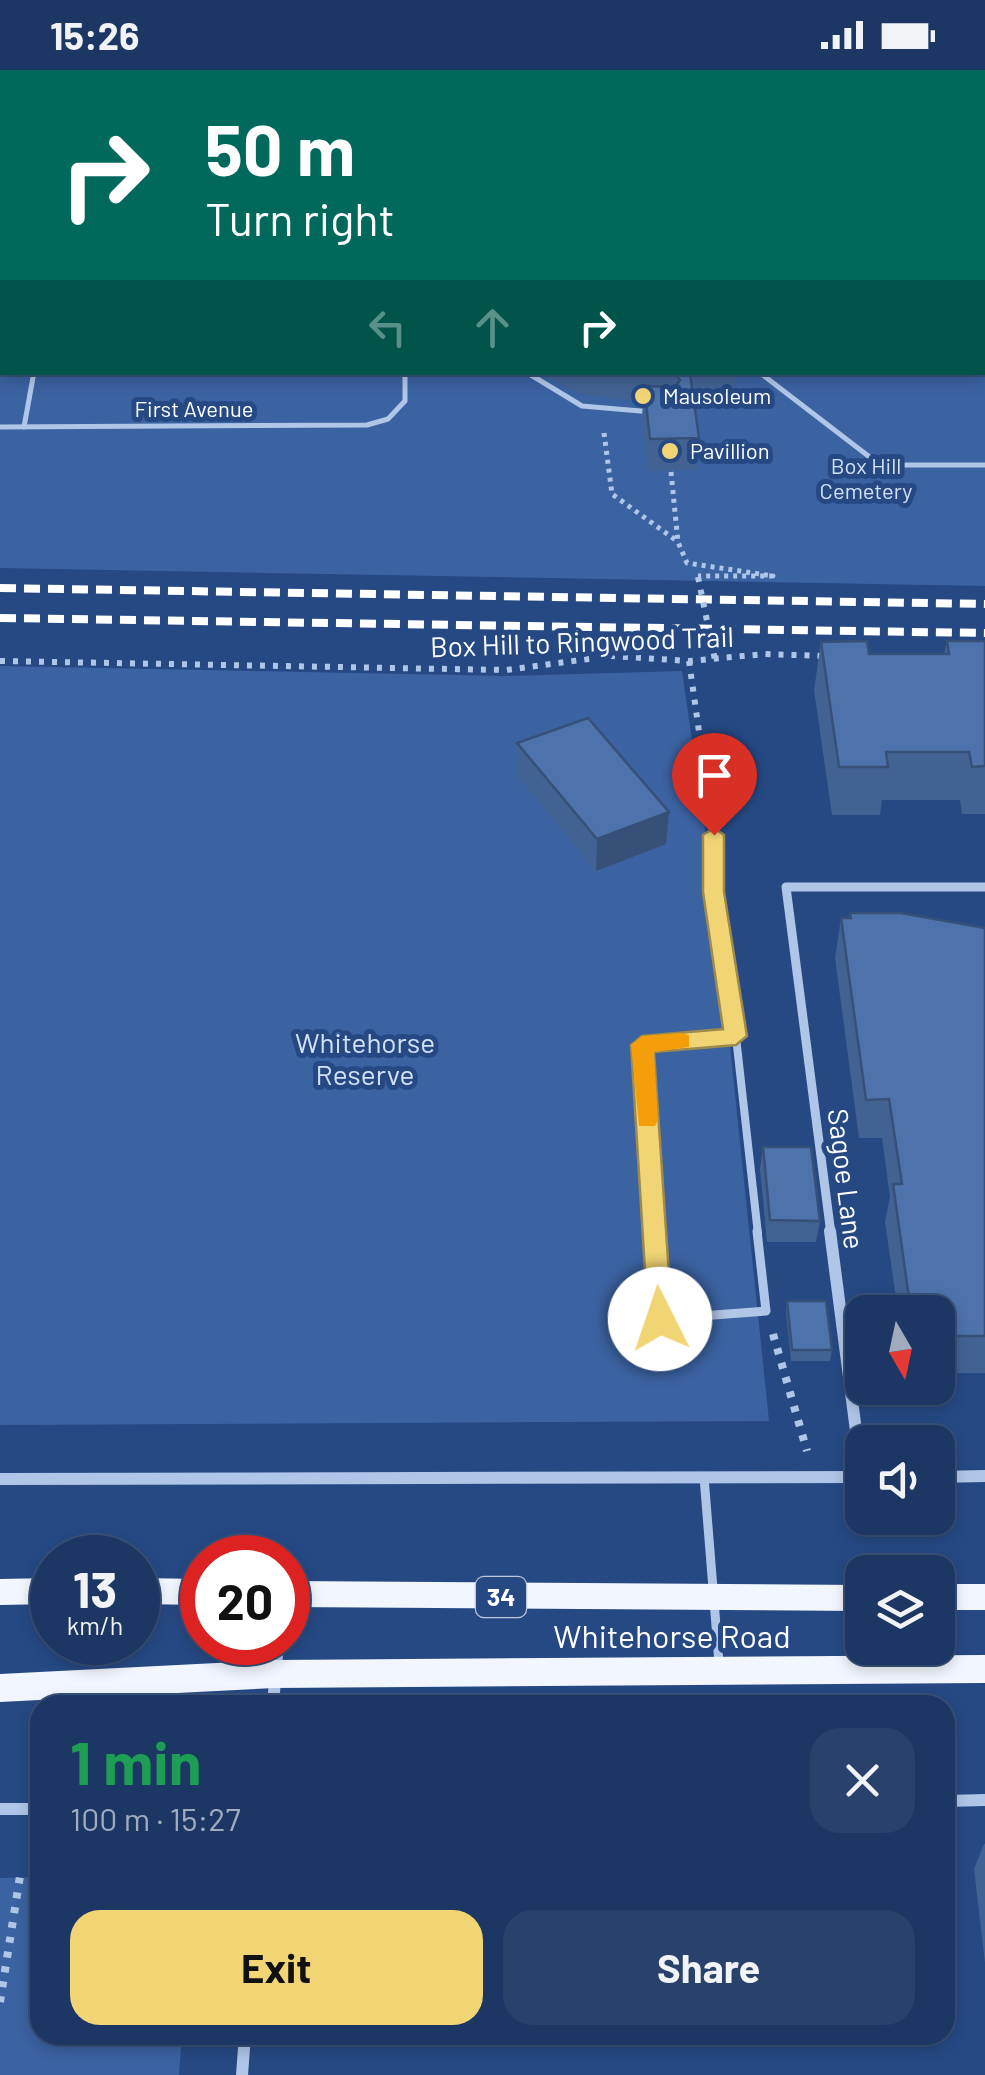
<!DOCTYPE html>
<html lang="en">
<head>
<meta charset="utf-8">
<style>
  body { margin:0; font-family:Barlow,sans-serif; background:#29426c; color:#f1f3f6; height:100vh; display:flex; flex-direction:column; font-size:38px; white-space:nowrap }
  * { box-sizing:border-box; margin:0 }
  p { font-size:32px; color:#a0acbe }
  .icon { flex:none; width:55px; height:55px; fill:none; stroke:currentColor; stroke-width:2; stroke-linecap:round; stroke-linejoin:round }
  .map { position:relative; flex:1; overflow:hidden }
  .side { position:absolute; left:30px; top:1625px; width:925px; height:350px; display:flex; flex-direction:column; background:#1c3763; border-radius:30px; box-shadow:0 5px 15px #0003,0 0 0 2px #3a5178 }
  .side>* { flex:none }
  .top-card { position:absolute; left:0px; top:0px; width:985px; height:305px; box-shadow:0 5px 15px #0003,0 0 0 2px #3a5178; background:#00695c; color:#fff; overflow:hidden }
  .needle { width:65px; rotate:171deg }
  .fabs { position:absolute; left:845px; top:1225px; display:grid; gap:20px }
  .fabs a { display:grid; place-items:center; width:110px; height:110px; border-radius:20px; background:#1c3763; box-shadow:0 5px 15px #0003,0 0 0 2px #3a5178; font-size:50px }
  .speed { position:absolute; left:30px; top:1465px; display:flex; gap:20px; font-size:50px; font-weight:700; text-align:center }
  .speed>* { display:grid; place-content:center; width:130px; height:130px; border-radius:50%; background:#1c3763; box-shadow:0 5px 15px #0003,0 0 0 2px #3a5178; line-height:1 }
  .speed small { font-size:25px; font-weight:400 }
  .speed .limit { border:15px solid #d22; background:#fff; color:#111 }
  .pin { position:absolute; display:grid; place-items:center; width:85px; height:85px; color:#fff; margin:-102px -42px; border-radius:50% 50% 50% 0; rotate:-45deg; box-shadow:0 0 10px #0007 }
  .pin .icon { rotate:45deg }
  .me { position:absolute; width:110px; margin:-55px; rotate:356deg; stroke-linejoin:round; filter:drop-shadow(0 0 8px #0008) }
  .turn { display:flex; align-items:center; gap:35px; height:210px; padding:0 40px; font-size:45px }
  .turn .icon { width:130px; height:130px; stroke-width:2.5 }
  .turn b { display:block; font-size:70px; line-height:85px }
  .lanes { display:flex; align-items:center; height:95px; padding:0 40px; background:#0003; justify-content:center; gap:50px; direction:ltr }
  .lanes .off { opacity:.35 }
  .round { display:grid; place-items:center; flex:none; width:105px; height:105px; border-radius:30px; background:#29426c }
  .head { display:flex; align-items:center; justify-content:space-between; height:170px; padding:0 40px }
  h1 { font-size:60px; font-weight:700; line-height:75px; color:#1e9e55 }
  .button { display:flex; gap:20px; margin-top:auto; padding:20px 40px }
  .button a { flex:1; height:115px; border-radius:30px; background:#f1d575; color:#111; font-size:40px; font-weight:700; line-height:115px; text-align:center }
  .button a+a { background:#29426c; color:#f1f3f6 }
  .status { display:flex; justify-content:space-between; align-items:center; height:70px; padding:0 50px; background:#1c3763; direction:ltr }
  .status svg { height:28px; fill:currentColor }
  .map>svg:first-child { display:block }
  .green { fill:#3b62a1; fill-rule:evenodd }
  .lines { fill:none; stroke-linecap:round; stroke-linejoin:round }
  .path-far2 { stroke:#b0c6e8; stroke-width:5; stroke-dasharray:4 5; stroke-linecap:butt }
  .path-far1 { stroke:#b0c6e8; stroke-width:6; stroke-dasharray:5 8; stroke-linecap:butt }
  .path { stroke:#b0c6e8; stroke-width:8; stroke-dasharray:6 9; stroke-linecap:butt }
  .service-far2 { stroke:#b0c6e8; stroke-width:5 }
  .service-far1 { stroke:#b0c6e8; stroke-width:8 }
  .service { stroke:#b0c6e8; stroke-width:9 }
  .minor-far1 { stroke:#b0c6e8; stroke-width:9 }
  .minor { stroke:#b0c6e8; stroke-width:12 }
  .primary { fill:#f2f6fe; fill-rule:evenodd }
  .rail { stroke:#fff; stroke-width:8; stroke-dasharray:16 8; stroke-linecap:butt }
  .path-bridge { stroke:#b0c6e8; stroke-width:6; stroke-dasharray:5 8; stroke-linecap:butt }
  .wall { fill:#436294 }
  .shaded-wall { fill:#375078 }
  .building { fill:#4e72ac; stroke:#375078; stroke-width:2.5 }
  .route { fill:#f1d575; stroke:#9d8a4c; stroke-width:2.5 }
  .slow { fill:#f59e0b }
  .poi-dot { fill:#f1d575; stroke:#264984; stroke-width:4 }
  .labels { text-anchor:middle; stroke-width:10; stroke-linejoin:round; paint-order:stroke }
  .far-poi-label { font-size:22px; fill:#fff; stroke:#264984; text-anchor:start }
  .far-street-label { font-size:22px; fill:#fff; stroke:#264984 }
  .far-park-label { font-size:22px; fill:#d3e1f6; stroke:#264984 }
  .shield { fill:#264984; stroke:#bec8da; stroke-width:2.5 }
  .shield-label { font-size:25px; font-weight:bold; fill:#fff }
  .street-label { font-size:28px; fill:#fff; stroke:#264984 }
  .park-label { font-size:28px; fill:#d3e1f6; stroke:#264984 }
  .near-street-label { font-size:32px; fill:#fff; stroke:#264984 }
</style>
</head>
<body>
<div class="status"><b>15:26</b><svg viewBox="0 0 49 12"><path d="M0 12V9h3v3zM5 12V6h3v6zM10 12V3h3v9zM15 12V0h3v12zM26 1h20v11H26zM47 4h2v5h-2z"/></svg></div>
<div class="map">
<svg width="985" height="2005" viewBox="0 0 985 2005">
  <rect width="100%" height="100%" fill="#264984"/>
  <g class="green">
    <path d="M0,0H985V516L0,498ZM2,2H982V302H2Z"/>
    <polygon points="0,596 507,606 682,601 714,822 769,1351 0,1355"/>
    <polygon points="40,1807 40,1965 182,1965 179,2005 0,2005 0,1808"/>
  </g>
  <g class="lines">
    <g class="path-far2">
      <polyline points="982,119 985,128"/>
      <polyline points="982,248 985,256"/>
      <polyline points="604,363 612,424 677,471"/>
      <polyline points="671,402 678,472 687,493 773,506 698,506"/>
    </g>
    <g class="path-far1">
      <polyline points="0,591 506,600 611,586 689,591 765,584 824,586"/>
      <polyline points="689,591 710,739"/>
    </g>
    <g class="path">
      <polyline points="773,1264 807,1381"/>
      <polyline points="0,1932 21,1800"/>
    </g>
    <g class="service-far2">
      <polyline points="526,302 582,336 652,342"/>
      <polyline points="759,302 880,395 985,395"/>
      <polyline points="0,357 367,355 388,349 405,331 405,302"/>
      <polyline points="24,357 34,302"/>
    </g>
    <g class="service-far1">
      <polyline points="714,765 714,822 736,967"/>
      <polyline points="736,967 758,1164"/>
      <polyline points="654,1164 642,975 736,967"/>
    </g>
    <g class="service">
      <polyline points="654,1161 660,1249 766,1241 757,1161"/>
      <polyline points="704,1407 719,1593"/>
    </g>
    <polyline class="minor-far1" points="831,1164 786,817 985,817"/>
    <g class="minor">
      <polyline points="830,1161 862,1407"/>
      <polyline points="938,1407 985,1406"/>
      <polyline points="0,1409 862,1407"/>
      <polyline points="273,1635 278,1572"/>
      <polyline points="945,1731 985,1730"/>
      <polyline points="0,1739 40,1739"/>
      <polyline points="242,2005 245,1965"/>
    </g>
    <g class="primary">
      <polygon points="52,1508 52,1534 0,1535 0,1509"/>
      <polygon points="138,1508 202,1509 202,1535 138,1534"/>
      <polygon points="288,1511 862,1515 862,1541 288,1537"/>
      <rect x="938" y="1514" width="47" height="26"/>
      <polygon points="985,1585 985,1613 275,1618 0,1632 0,1604 275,1590"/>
    </g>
    <g class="rail">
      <polyline points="0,518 985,534"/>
      <polyline points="0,548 985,563"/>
    </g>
    <polyline class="path-bridge" points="698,507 715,590"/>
  </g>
  <g class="wall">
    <polygon points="538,302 736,302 733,334 695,334 699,368 697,400 648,401 642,347 643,332 580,324"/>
    <polygon points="947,571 985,571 985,744 962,744 960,730 882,730 880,745 832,745 814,620 821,572 869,584 944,584"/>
    <polygon points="517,673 669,742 666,774 596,801 517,705"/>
    <polygon points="850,843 985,858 985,1303 938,1303 938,1242 898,1242 885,1152 890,1127 882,1068 859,1068 835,888 841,848 849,848"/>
    <polygon points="763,1077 820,1151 816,1172 767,1172 760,1099"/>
    <polygon points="787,1231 832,1280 830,1291 791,1291 786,1242"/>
    <polygon points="984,1774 985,1774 985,1893 974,1799"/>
  </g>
  <polygon class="shaded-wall" points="669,742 666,774 596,801 597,769"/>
  <g class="building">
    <polygon points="661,302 736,302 690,303 699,368 650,369 644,316 675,317 680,310 675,304"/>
    <polygon points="867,571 869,584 949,584 947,571 985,571 985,696 972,697 969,682 886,682 888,697 839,697 821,572"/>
    <polygon points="588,648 669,742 597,769 517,673"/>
    <polygon points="850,843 901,843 985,858 985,1266 938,1266 938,1242 911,1242 893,1114 902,1114 889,1029 866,1030 841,848 851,848"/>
    <polygon points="763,1077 811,1077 820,1151 770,1150"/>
    <polygon points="787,1231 826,1231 832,1280 792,1280"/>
  </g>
  <polygon class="route" points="714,758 724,765 724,822 747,966 736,975 654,982 672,1249 660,1259 648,1249 631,975 642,966 723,959 703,822 703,765"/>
  <polygon class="slow" points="681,963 689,965 689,977 654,982 658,1050 655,1056 639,1056 631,975 642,966"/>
  <g class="poi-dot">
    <circle cx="643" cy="326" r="10"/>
    <circle cx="670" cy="381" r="10"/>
  </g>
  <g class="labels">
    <g class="far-poi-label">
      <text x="663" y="334">Mausoleum</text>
      <text x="690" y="389">Pavillion</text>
    </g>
    <g class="far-street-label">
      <text x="194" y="347">First Avenue</text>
    </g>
    <g class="far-park-label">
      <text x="866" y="404">Box Hill<tspan x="866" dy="25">Cemetery</tspan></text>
    </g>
    <rect class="shield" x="476" y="1507" width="50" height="40" rx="8"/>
    <g class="shield-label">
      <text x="501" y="1536">34</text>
    </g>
    <g class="street-label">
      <text transform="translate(582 572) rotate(-2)" y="10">Box Hill to Ringwood Trail</text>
      <text transform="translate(846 1109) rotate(83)" y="10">Sagoe Lane</text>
    </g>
    <g class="park-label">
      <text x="365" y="983">Whitehorse<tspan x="365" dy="32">Reserve</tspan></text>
    </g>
    <g class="near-street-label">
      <text x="672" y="1578">Whitehorse Road</text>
    </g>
  </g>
</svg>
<div class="fabs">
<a><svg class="needle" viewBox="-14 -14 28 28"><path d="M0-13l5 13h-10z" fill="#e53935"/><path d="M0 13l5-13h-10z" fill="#a0acbe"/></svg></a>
<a><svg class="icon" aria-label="sound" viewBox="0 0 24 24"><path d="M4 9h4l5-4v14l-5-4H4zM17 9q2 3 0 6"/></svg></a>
<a><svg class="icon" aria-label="layers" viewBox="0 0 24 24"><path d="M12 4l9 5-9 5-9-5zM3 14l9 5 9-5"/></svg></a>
</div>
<div class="speed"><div>13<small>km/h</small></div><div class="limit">20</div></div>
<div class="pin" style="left:714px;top:765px;background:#d93025"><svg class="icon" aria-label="arrive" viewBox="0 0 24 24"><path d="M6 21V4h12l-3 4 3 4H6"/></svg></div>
<svg class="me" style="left:660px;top:1249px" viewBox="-20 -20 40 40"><circle r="19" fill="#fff"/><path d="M0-13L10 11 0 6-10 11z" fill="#f1d575"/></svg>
<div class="top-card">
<div class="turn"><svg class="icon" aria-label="right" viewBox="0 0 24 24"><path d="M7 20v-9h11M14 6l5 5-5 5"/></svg><div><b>50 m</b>Turn right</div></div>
<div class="lanes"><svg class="icon off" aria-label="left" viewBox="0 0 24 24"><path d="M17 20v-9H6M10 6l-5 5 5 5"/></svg><svg class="icon off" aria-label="ahead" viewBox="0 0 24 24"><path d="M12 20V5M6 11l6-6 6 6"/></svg><svg class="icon" aria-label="right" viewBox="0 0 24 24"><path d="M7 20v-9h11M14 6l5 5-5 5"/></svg></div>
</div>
<section class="side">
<div class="head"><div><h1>1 min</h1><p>100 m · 15:27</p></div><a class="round"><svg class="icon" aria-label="close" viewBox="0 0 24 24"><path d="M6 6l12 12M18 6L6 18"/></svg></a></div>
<div class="button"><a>Exit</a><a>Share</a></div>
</section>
</div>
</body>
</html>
